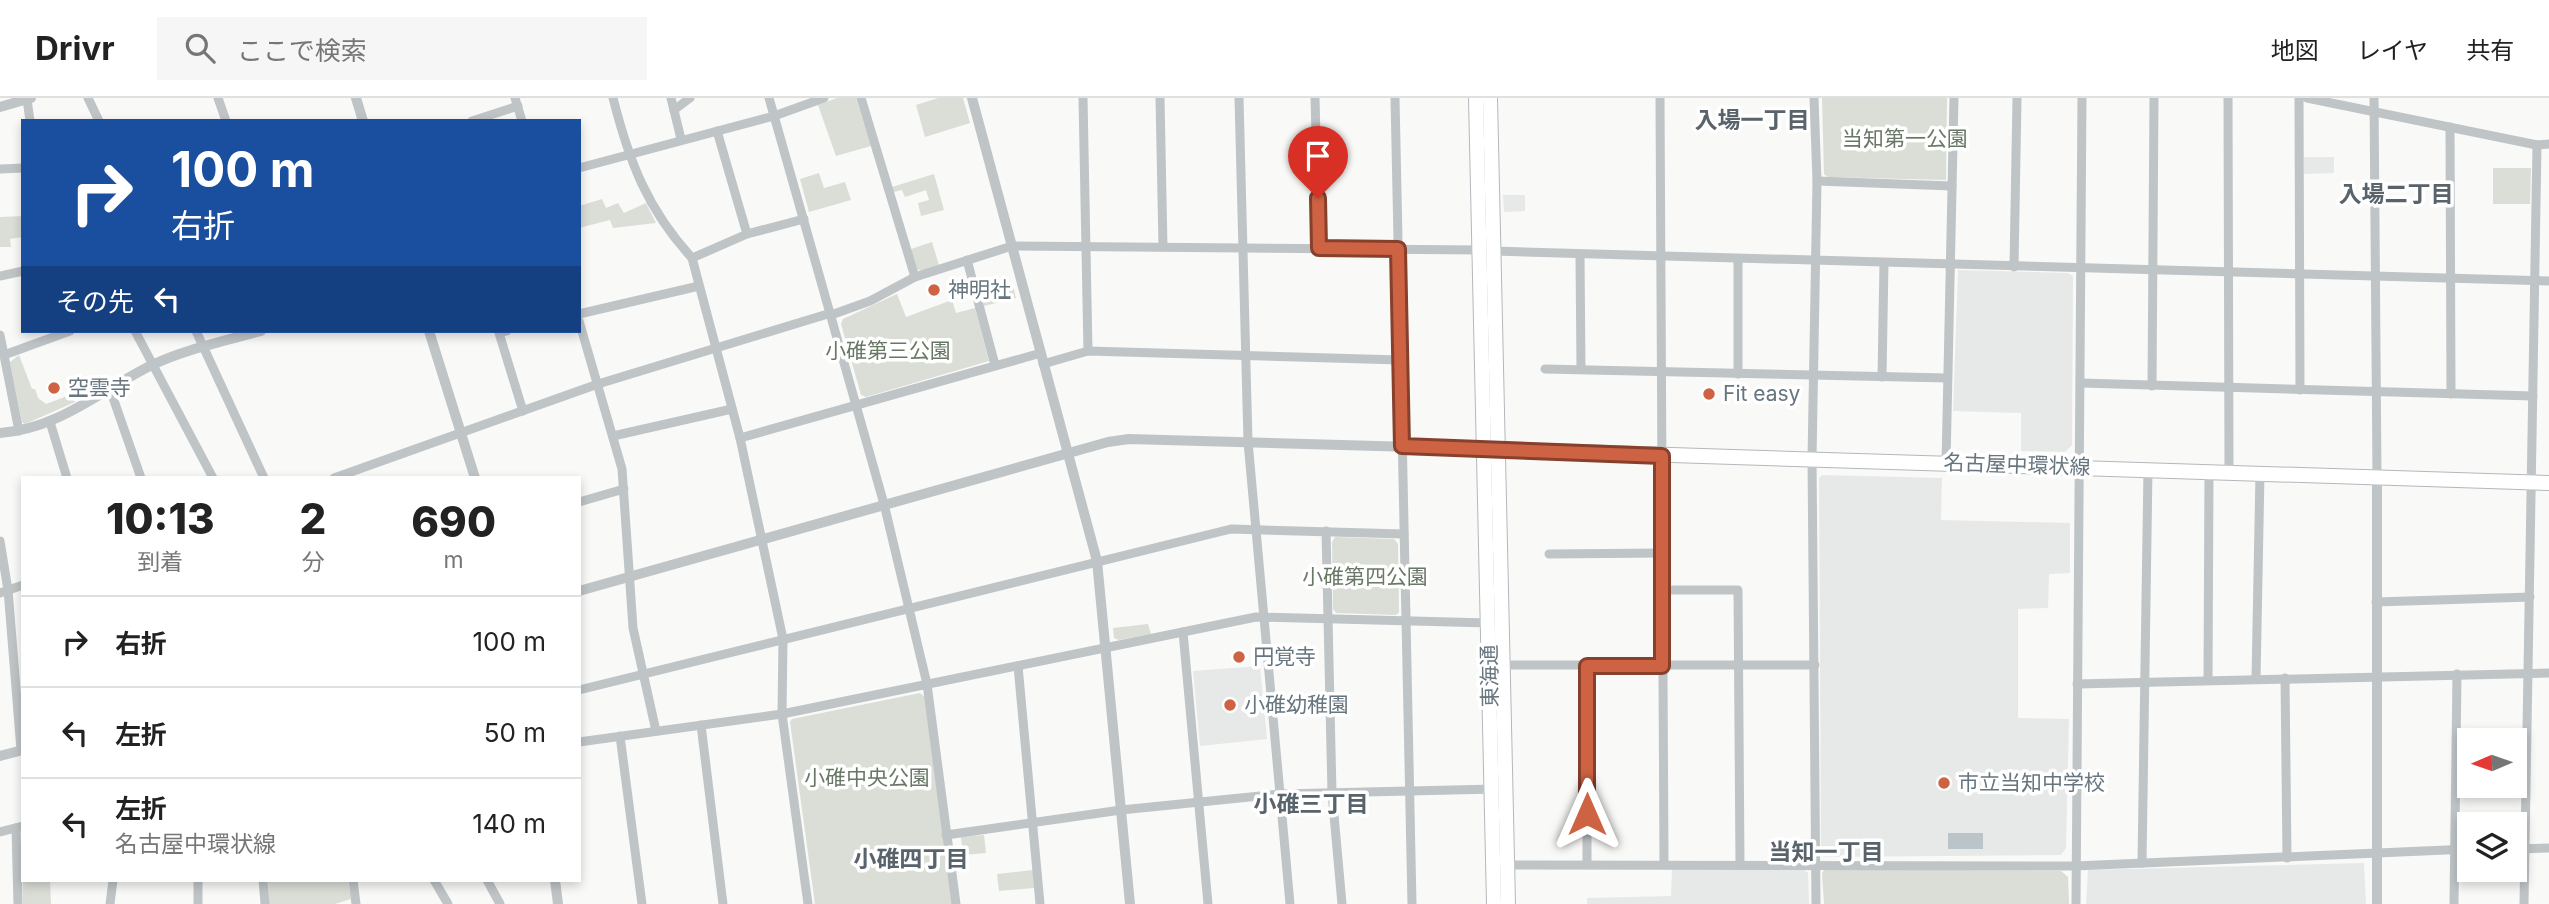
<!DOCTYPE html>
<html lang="ja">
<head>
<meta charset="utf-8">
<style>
  body { margin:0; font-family:Inter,"Noto Sans JP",sans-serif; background:#f6f6f6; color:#222; height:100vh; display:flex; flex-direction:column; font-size:26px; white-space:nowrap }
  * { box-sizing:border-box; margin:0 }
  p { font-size:23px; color:#767676 }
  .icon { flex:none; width:38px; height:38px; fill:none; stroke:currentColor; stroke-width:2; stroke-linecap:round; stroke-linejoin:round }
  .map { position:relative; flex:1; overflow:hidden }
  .sheet { position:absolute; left:21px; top:378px; width:560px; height:406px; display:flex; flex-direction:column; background:#fff; border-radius:0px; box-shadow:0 4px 10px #0003 }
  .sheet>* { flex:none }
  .guide { position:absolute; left:21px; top:21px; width:560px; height:214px; border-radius:0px; box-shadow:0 4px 10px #0003; background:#1a4fa0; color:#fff; overflow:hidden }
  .needle { width:46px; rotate:268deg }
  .controls { position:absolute; left:2457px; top:630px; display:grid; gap:14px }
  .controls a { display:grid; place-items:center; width:70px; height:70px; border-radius:0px; background:#fff; box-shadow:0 4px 10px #0003; font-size:35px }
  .pin { position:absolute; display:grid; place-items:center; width:60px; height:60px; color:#fff; margin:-72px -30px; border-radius:50% 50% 50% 0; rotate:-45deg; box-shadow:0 0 7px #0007 }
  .pin .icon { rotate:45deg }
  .me { position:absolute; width:77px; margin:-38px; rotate:0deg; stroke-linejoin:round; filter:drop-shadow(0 0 5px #0008) }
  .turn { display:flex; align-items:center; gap:24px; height:147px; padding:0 35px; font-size:32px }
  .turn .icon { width:91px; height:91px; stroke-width:2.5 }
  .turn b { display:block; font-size:49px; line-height:60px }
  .then { display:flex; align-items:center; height:66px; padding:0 35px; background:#0003; gap:14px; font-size:26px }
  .eta { display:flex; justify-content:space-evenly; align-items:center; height:119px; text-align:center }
  .eta b { font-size:42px; font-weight:800; line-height:49px }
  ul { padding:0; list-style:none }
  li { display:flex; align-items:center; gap:21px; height:91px; padding:0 35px; border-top:2px solid #e0e0e0 }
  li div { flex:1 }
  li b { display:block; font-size:26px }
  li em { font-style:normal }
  header { display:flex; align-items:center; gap:42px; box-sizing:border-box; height:98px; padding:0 35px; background:#fff; border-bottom:2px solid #e0e0e0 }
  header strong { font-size:33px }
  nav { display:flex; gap:38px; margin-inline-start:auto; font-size:24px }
  .search { width:490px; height:63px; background:#f6f6f6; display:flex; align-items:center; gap:18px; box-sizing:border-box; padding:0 24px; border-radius:0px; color:#767676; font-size:26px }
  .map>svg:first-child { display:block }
  .built { fill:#e7e8e8 }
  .green { fill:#daded7 }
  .water { fill:#bbc4c8 }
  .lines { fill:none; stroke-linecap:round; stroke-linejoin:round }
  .primary-casing { stroke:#b3b8bb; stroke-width:16 }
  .minor { stroke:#bfc4c7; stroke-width:9 }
  .tertiary { stroke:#bfc4c7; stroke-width:10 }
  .primary { stroke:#fff; stroke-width:14 }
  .route-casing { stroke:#86402c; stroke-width:18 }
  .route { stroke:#ce6343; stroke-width:12 }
  .poi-dot { fill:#ce6343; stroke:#fff; stroke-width:2.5 }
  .labels { text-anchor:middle; stroke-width:7; stroke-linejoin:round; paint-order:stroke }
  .park-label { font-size:21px; fill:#697866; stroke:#fff }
  .poi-label { font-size:21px; fill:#67757f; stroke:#fff; text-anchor:start }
  .street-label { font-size:21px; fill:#67757f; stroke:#fff }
  .neighbourhood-label { font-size:23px; font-weight:bold; fill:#59636b; stroke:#fff }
</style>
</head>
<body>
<header>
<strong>Drivr</strong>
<div class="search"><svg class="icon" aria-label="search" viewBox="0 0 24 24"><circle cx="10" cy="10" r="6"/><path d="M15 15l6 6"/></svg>ここで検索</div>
<nav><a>地図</a><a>レイヤ</a><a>共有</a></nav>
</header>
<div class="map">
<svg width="2549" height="806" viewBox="0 0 2549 806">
  <rect width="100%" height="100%" fill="#f9f9f8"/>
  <g class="built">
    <polygon points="2304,59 2334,59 2334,75 2304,76"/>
    <polygon points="1503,97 1525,97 1525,113 1504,114"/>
    <polygon points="1958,172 2068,175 2073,178 2072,347 2065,354 2021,353 2021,315 1953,313"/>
    <polygon points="1822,377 1942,380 1941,422 2070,425 2070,475 2049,476 2048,510 2018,511 2018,620 2069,621 2066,750 2061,757 1824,759 1821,755 1819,380"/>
    <polygon points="1260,568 1267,641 1200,648 1193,573"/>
    <polygon points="2364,765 2366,806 2086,806 2088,772"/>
    <polygon points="1672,771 1803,771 1808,775 1809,806 1587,806 1587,800 1671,798"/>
  </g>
  <g class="green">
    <polygon points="837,0 856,0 871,48 836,58 818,7"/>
    <polygon points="938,0 963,0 970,25 925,39 916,7"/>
    <polygon points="1822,0 1947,0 1946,82 1828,79 1824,76"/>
    <polygon points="2493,70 2531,70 2530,106 2493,106"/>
    <polygon points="819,75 824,90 845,84 851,102 809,114 800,81"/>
    <polygon points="934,76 944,112 921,118 918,105 929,102 926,92 905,99 902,92 894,94 892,89"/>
    <polygon points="602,101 606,110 618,105 624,115 646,105 656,125 613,130 610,122 579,130 579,108"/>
    <polygon points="23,118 23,139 10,141 11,149 0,149 0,119"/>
    <polygon points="932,144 939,167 921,173 917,171 911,151"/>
    <polygon points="1013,188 1016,200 984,208 981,196"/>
    <polygon points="897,196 906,219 952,202 956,215 975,210 989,263 866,299 861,297 841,226 843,221"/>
    <polygon points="19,257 32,291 35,291 38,300 46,306 70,297 75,304 25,326 22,324 10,264"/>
    <polygon points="1335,439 1394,441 1398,446 1399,514 1396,517 1336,515 1333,511 1332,444"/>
    <polygon points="1148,526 1151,536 1119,542 1114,540 1113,530"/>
    <polygon points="920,595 925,599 952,806 815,806 790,624 792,621"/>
    <polygon points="23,736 23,782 50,782 51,806 23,806 21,739"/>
    <polygon points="984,737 986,755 963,757 961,739"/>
    <polygon points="1825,771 2061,773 2068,779 2069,806 1824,806 1822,775"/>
    <polygon points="1033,772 1034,790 999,793 997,776"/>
    <polygon points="268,782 348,782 351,801 335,806 269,806"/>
  </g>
  <rect class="water" x="1948" y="735" width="35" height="16"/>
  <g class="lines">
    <g class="primary-casing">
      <g id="primary">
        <polyline points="1476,0 1494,806"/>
        <polyline points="1490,0 1508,806"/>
        <polyline points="1484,351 2549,385"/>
      </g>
    </g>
    <g class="minor">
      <polyline points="88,0 99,23"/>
      <polyline points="218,0 226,23"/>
      <polyline points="515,0 522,23"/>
      <path d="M613,0C629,63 647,111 692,160"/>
      <polyline points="671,0 681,41"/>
      <polyline points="769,0 884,406 927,586 956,806"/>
      <polyline points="861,0 915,179"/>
      <polyline points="1083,0 1088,253"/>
      <polyline points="1160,0 1163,149"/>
      <polyline points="1239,0 1248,344 1290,806"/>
      <polyline points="1315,0 1319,150"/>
      <polyline points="1395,0 1412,806"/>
      <polyline points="1660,0 1664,766"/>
      <polyline points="1814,0 1817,83 1812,361 1816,806"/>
      <polyline points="2228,0 2229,373"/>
      <polyline points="2299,0 2300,292"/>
      <polyline points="2307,0 2537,47 2549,46"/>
      <polyline points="2374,0 2377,378"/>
      <polyline points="27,1 30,23"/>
      <polyline points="674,12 690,0"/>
      <polyline points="472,23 518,8"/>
      <polyline points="2450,29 2451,296"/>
      <polyline points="717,33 747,136"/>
      <polyline points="579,70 774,18 824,0"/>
      <polyline points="0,71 23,70"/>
      <polyline points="1817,83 1952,88"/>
      <polyline points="804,121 747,136 692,160 740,340 783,541 782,616 808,806"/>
      <polyline points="1493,153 2549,183"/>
      <polyline points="1580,156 1581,271"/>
      <polyline points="1738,161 1738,276"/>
      <polyline points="967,162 995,267"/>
      <polyline points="2014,169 2017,0"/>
      <polyline points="0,178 23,173"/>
      <polyline points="579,216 699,188"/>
      <polyline points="831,217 870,203 915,179 1012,148 1479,152"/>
      <polyline points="579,223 622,371 633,530 656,633"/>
      <polyline points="135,233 213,380"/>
      <polyline points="196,233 264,380"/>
      <polyline points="507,233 499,235 523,313"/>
      <polyline points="0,237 19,333"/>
      <polyline points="4,257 70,233"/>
      <polyline points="1043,266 1088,253 1400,262"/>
      <polyline points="1545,271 1947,280"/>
      <polyline points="1882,279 1884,165"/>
      <polyline points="2081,285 2533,298"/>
      <polyline points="2152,288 2154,0"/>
      <polyline points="110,291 141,380"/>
      <polyline points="50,324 67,380"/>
      <polyline points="613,338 732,311"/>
      <polyline points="740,340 1041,255"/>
      <polyline points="1946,365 1954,0"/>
      <polyline points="334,380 598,286 831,215"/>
      <polyline points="579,404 624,391"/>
      <polyline points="1326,433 1332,695 1342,806"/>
      <polyline points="0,443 8,492 21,652"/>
      <polyline points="1549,456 1662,455"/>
      <polyline points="1662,492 1738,492 1740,767"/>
      <polyline points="0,495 23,487"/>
      <polyline points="2376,504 2530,499"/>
      <polyline points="1183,534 1208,806"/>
      <polyline points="1502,567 1815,567"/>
      <polyline points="1018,568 1040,806"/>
      <polyline points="2285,580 2287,760"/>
      <polyline points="2256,581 2260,375"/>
      <polyline points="2208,582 2209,373"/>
      <polyline points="2077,586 2549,575"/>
      <polyline points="579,592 1231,431 1404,436"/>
      <polyline points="701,627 723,806"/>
      <polyline points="620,638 642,806"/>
      <polyline points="579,644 782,616 1256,519 1489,525"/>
      <polyline points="16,730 18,806"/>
      <polyline points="0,734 23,728"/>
      <polyline points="946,737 1121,712 1280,696 1495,691"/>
      <polyline points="2515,751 2549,750"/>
      <polyline points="2142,765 2148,371"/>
      <polyline points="1587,766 1587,568"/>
      <polyline points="1507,767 2075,768 2469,751"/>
      <polyline points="263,782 265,806"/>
      <polyline points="353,782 356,806"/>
      <polyline points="434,782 448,806"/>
      <polyline points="487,782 500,806"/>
      <polyline points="110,806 113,782"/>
      <polyline points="198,806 198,782"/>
      <polyline points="2076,806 2082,0"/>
      <polyline points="2454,806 2457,576"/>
      <polyline points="2524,806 2537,47"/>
    </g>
    <g class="tertiary">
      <polyline points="356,0 363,23"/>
      <polyline points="972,0 1097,463 1130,806"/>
      <polyline points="0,9 31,0"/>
      <polyline points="429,233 475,380"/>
      <path d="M0,335C59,331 101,292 152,267C186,251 225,243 261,233"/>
      <polyline points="2377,378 2377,806"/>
      <polyline points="579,493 1108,344 1129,341 1484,351"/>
      <polyline points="0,658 23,652"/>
      <polyline points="555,782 558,806"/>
    </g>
    <use href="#primary" class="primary"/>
  </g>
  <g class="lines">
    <g class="route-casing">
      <polyline id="route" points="1318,100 1319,150 1398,151 1402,348 1662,358 1662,568 1587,568 1587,716"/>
    </g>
    <use href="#route" class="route"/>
  </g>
  <g class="poi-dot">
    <circle cx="934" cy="192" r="7"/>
    <circle cx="54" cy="290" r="7"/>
    <circle cx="1709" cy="296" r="7"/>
    <circle cx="1239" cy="559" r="7"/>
    <circle cx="1230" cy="607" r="7"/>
    <circle cx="1944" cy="685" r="7"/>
  </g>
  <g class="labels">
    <g class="park-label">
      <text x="1905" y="48">当知第一公園</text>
      <text x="888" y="260">小碓第三公園</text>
      <text x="1365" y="486">小碓第四公園</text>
      <text x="867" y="687">小碓中央公園</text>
    </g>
    <g class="poi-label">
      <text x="948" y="199">神明社</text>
      <text x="68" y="297">空雲寺</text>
      <text x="1723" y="303">Fit easy</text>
      <text x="1253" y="566">円覚寺</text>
      <text x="1244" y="614">小碓幼稚園</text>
      <text x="1958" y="692">市立当知中学校</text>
    </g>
    <g class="street-label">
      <text transform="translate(2017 367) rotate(2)" y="7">名古屋中環状線</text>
      <text transform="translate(1490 578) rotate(-91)" y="7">東海通</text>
    </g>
    <g class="neighbourhood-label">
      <text x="1752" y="30">入場一丁目</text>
      <text x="2396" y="104">入場二丁目</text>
      <text x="1311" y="714">小碓三丁目</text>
      <text x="1826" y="762">当知一丁目</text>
      <text x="911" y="769">小碓四丁目</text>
    </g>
  </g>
</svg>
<div class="controls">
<a><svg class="needle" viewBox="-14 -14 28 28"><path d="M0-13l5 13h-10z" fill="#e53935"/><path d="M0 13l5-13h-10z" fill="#767676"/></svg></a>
<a><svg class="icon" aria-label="layers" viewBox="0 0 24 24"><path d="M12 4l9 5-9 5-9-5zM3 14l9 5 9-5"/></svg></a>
</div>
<div class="pin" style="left:1318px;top:100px;background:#d93025"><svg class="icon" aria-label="arrive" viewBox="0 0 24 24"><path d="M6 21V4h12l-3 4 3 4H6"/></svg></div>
<svg class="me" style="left:1587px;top:716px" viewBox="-20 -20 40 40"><path d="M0-17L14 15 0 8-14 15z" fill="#ce6343" stroke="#fff" stroke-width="4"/></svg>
<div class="guide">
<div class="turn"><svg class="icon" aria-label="right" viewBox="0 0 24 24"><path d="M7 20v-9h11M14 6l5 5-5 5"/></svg><div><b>100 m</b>右折</div></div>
<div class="then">その先<svg class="icon" aria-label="left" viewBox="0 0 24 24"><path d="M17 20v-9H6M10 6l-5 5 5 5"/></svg></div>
</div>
<section class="sheet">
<div class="eta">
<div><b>10:13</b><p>到着</p></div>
<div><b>2</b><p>分</p></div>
<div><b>690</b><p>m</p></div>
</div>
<ul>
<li><svg class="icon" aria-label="right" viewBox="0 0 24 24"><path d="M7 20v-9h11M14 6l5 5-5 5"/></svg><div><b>右折</b></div><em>100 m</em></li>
<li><svg class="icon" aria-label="left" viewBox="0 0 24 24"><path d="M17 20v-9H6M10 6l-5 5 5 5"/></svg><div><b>左折</b></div><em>50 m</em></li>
<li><svg class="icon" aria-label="left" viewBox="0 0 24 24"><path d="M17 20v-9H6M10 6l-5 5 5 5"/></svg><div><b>左折</b><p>名古屋中環状線</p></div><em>140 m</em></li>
</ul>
</section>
</div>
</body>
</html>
